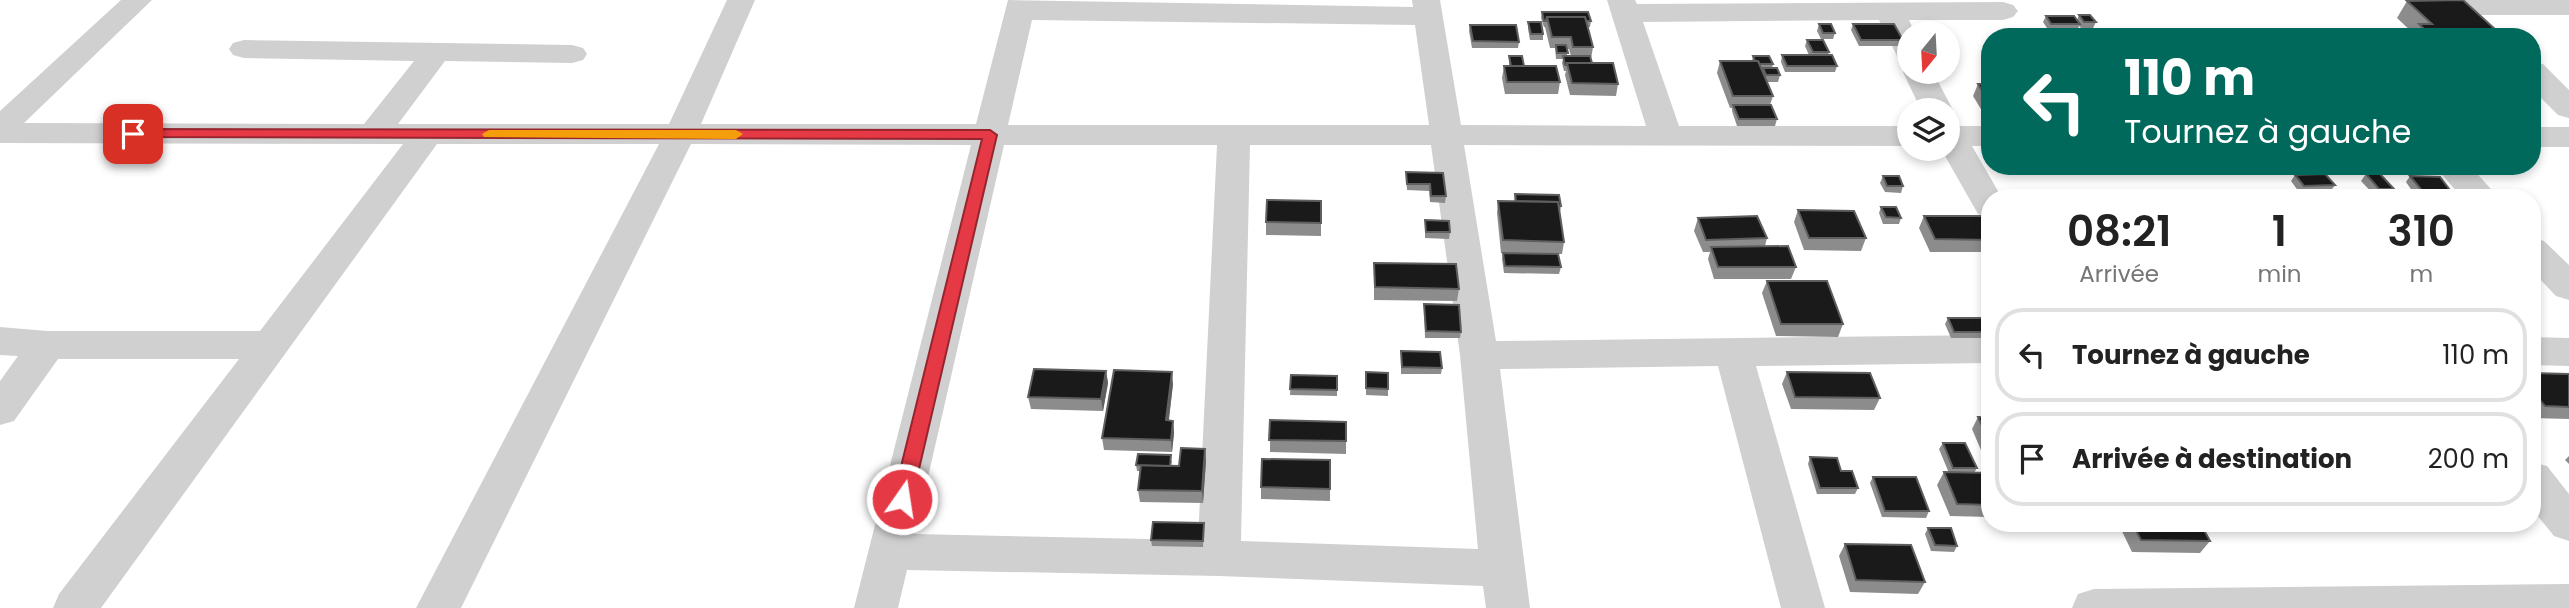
<!DOCTYPE html>
<html lang="fr">
<head>
<meta charset="utf-8">
<style>
  body { margin:0; font-family:Poppins,sans-serif; background:#f2f2f2; color:#222; height:100vh; display:flex; flex-direction:column; font-size:26px; white-space:nowrap }
  * { box-sizing:border-box; margin:0 }
  p { font-size:23px; color:#767676 }
  .icon { flex:none; width:38px; height:38px; fill:none; stroke:currentColor; stroke-width:2; stroke-linecap:round; stroke-linejoin:round }
  .map { position:relative; flex:1; overflow:hidden }
  .details { position:absolute; left:1981px; top:189px; width:560px; height:343px; display:flex; flex-direction:column; background:#fff; border-radius:28px; box-shadow:0 4px 10px #0003 }
  .details>* { flex:none }
  .hud { position:absolute; left:1981px; top:28px; width:560px; height:147px; border-radius:28px; box-shadow:0 4px 10px #0003; background:#00695c; color:#fff; overflow:hidden }
  .needle { width:46px; rotate:198deg }
  .fabs { position:absolute; left:1897px; top:21px; display:grid; gap:14px }
  .fabs a { display:grid; place-items:center; width:63px; height:63px; border-radius:50%; background:#fff; box-shadow:0 4px 10px #0003; font-size:35px }
  .pin { position:absolute; display:grid; place-items:center; width:60px; height:60px; color:#fff; margin:-30px; border-radius:14px; box-shadow:0 4px 10px #0006 }
  .me { position:absolute; width:77px; margin:-38px; rotate:13deg; stroke-linejoin:round; filter:drop-shadow(0 0 5px #0008) }
  .turn { display:flex; align-items:center; gap:24px; height:147px; padding:0 28px; font-size:32px }
  .turn .icon { width:91px; height:91px; stroke-width:2.5 }
  .turn b { display:block; font-size:49px; line-height:60px }
  .eta { display:flex; justify-content:space-evenly; align-items:center; height:119px; text-align:center }
  .eta b { font-size:42px; font-weight:600; line-height:49px }
  ul { padding:0; list-style:none }
  li { display:flex; align-items:center; gap:21px; height:94px; margin:0 14px 10px; padding:0 14px; border:4px solid #e0e0e0; border-radius:28px }
  li div { flex:1 }
  li b { display:block; font-size:26px }
  li em { font-style:normal }
  .map>svg:first-child { display:block }
  .lines { fill:none; stroke-linecap:round; stroke-linejoin:round }
  .minor { fill:#d0d0d0; fill-rule:evenodd }
  .wall { fill:#8c8c8c; fill-rule:evenodd }
  .shaded-wall { fill:#5f5f5f }
  .building { fill:#1a1a1a; stroke:#5f5f5f; stroke-width:2 }
  .route { fill:#e63946; stroke:#96252e; stroke-width:2 }
  .slow { fill:#f59e0b }
</style>
</head>
<body>
<div class="map">
<svg width="2569" height="608" viewBox="0 0 2569 608">
  <rect width="100%" height="100%" fill="#fff"/>
  <g class="lines">
    <g class="minor">
      <path d="M121,0H152L24,123L364,124L414,61L244,58L233,55L229,49L233,43L244,40L572,45L583,48L587,54L583,60L572,63L445,61L398,124H669L727,0H755L701,124H976L1008,0L1413,7L1412,0H1440L1461,125L1646,126L1607,0H1635L1637,4L2003,2L2013,5L2018,11L2013,17L2003,20H1909L1915,33H1909V61L1898,58L1879,20L1643,22L1679,126H1909V146L1464,145L1496,341L1990,335V363L1756,366L1825,608H1781L1718,366L1500,369L1530,608H1486L1483,586L1219,576L907,570L898,608H854L971,145L691,144L461,608H416L659,144H437L101,608H53L59,594L239,359H58L14,421L0,425V381L18,356L0,355V327L47,331H260L403,144L0,143V111ZM1032,20L1415,25L1429,125H1008ZM1004,145H1217L1198,540L915,534ZM1250,145H1431L1460,355L1478,549L1241,541Z"/>
      <polygon points="2459,0 2569,0 2569,15 2469,15 2459,12 2455,6"/>
      <polygon points="2532,62 2543,64 2569,90 2569,118 2558,115 2532,89"/>
      <polygon points="1907,65 1909,65 1909,72 1933,72 1953,110 1948,117 1948,110 1921,110 1903,72"/>
      <polygon points="1948,123 1959,126 1990,126 1990,146 1972,146 2002,198 1990,198 1990,217 1978,214 1941,149 1948,149"/>
      <rect x="2532" y="127" width="37" height="20"/>
      <polygon points="2435,166 2470,166 2499,198 2462,198"/>
      <polygon points="2532,237 2544,241 2569,265 2569,300 2556,296 2532,271"/>
      <polygon points="2532,337 2569,338 2569,366 2532,365"/>
      <polygon points="2532,462 2547,466 2569,494 2569,541 2554,536 2532,509"/>
      <polygon points="2569,584 2569,608 2072,608 2078,594 2094,589"/>
    </g>
  </g>
  <g class="wall">
    <polygon points="2407,1 2497,31 2512,37 2410,37 2413,33 2397,18"/>
    <path d="M1542,12L1591,21L1590,27H1588L1593,47L1591,59L1592,63L1618,84L1616,96L1570,95L1565,75L1566,71H1564L1562,63L1563,59H1556L1555,48H1550L1545,27H1544L1541,18ZM1567,49H1569L1571,56H1567Z"/>
    <polygon points="2079,15 2096,22 2093,28 2081,28 2079,26 2077,31 2049,31 2043,22 2046,16 2077,20"/>
    <polygon points="1528,22 1543,34 1543,40 1530,40 1528,29"/>
    <polygon points="1819,24 1835,33 1833,39 1821,39 1817,31"/>
    <polygon points="1853,24 1903,40 1900,46 1859,46 1851,30"/>
    <polygon points="1470,25 1519,42 1518,48 1472,48 1469,31"/>
    <polygon points="1807,40 1829,52 1828,55 1837,66 1835,72 1785,72 1781,62 1782,55 1809,55 1805,46"/>
    <polygon points="1509,56 1524,66 1560,82 1558,94 1505,94 1502,78 1504,66 1509,66"/>
    <polygon points="1753,56 1773,64 1772,68 1780,75 1778,82 1767,82 1773,96 1770,105 1777,119 1775,126 1737,126 1732,111 1732,108 1730,108 1717,73 1720,61 1752,61"/>
    <polygon points="1978,84 1990,84 1990,124 1973,96"/>
    <polygon points="1406,172 1443,173 1446,196 1445,203 1430,202 1429,191 1407,190"/>
    <polygon points="2366,174 2394,189 2389,196 2375,196 2361,181"/>
    <polygon points="2295,175 2335,185 2330,192 2299,192 2291,181"/>
    <polygon points="1883,176 1903,186 1901,193 1885,192 1880,183"/>
    <polygon points="2410,176 2453,194 2450,198 2417,198 2406,182"/>
    <polygon points="1515,194 1561,206 1560,212 1564,242 1562,254 1558,254 1561,267 1559,274 1504,273 1502,259 1503,253 1515,253 1501,253 1497,213 1498,201 1514,201"/>
    <polygon points="1881,207 1901,218 1899,224 1883,224 1879,213"/>
    <polygon points="1798,210 1866,238 1861,251 1804,250 1794,222"/>
    <polygon points="1924,216 1990,232 1990,248 1988,252 1930,252 1919,228"/>
    <polygon points="1698,218 1767,238 1765,246 1796,267 1791,279 1714,279 1708,259 1710,252 1703,252 1694,231"/>
    <polygon points="1425,220 1450,232 1449,239 1425,238"/>
    <polygon points="1266,222 1321,223 1321,236 1266,235"/>
    <polygon points="1374,263 1459,289 1457,301 1374,300"/>
    <polygon points="1767,281 1843,324 1838,337 1776,336 1762,293"/>
    <polygon points="1424,304 1461,332 1460,338 1425,338"/>
    <polygon points="1948,318 1990,323 1990,338 1951,338 1945,324"/>
    <polygon points="1401,351 1442,368 1441,374 1401,374"/>
    <polygon points="1106,371 1108,383 1103,411 1031,409 1028,397"/>
    <polygon points="1366,372 1388,389 1388,396 1366,395"/>
    <polygon points="1787,372 1880,398 1874,410 1791,409 1782,384"/>
    <polygon points="2532,373 2569,374 2569,419 2533,418"/>
    <polygon points="1291,375 1337,376 1337,396 1290,395"/>
    <polygon points="1173,384 1169,420 1173,421 1174,433 1172,452 1104,450 1102,438"/>
    <polygon points="1978,417 1990,417 1990,462 1986,462 1972,429"/>
    <polygon points="1270,420 1346,422 1346,454 1270,452"/>
    <polygon points="1943,443 1977,468 1974,473 1990,473 1990,517 1950,516 1937,485 1944,472 1949,473 1939,449"/>
    <polygon points="2569,456 2569,464 2565,460"/>
    <polygon points="1810,457 1841,471 1858,488 1855,494 1817,494 1808,464"/>
    <polygon points="1330,460 1330,501 1261,499 1261,487"/>
    <polygon points="1172,461 1171,466 1179,466 1206,461 1203,503 1140,502 1138,490 1140,471 1137,471 1136,465"/>
    <polygon points="1873,477 1929,511 1926,518 1882,517 1870,483"/>
    <polygon points="1204,523 1203,547 1152,546 1151,540"/>
    <polygon points="2118,523 2200,523 2210,541 2200,553 2132,552"/>
    <polygon points="1928,528 1957,546 1954,552 1931,551 1925,534"/>
    <polygon points="1845,544 1925,582 1918,594 1850,592 1839,556"/>
  </g>
  <g class="shaded-wall">
    <polygon points="1106,371 1108,383 1103,411 1101,399"/>
    <polygon points="1172,372 1173,384 1167,433 1166,420"/>
    <polygon points="1173,421 1174,433 1172,452 1171,440"/>
    <polygon points="1205,449 1206,461 1203,503 1202,491"/>
  </g>
  <g class="building">
    <polygon points="2463,0 2497,31 2505,31 2512,37 2432,37 2419,24 2432,24 2407,1"/>
    <polygon points="1542,12 1588,12 1591,21 1586,21 1585,17 1547,17 1546,21 1544,21"/>
    <polygon points="2079,15 2090,15 2096,22 2084,22"/>
    <polygon points="2046,16 2074,16 2080,24 2051,24"/>
    <polygon points="1547,17 1585,17 1593,47 1573,47 1571,37 1552,37"/>
    <polygon points="1528,22 1541,22 1543,34 1531,34"/>
    <polygon points="1819,24 1831,24 1835,33 1823,33"/>
    <polygon points="1853,24 1894,24 1903,40 1861,40"/>
    <polygon points="1470,25 1516,25 1519,42 1473,41"/>
    <polygon points="1807,40 1823,40 1829,52 1813,52"/>
    <polygon points="1556,45 1566,45 1568,53 1557,53"/>
    <polygon points="1782,55 1832,55 1837,66 1787,66"/>
    <polygon points="1509,56 1522,56 1524,66 1511,66"/>
    <polygon points="1563,56 1590,56 1592,63 1567,63 1568,65 1565,65"/>
    <polygon points="1753,56 1769,56 1773,64 1760,64 1758,61 1755,61"/>
    <polygon points="1720,61 1758,61 1773,96 1733,96"/>
    <polygon points="1567,63 1613,63 1618,84 1572,83"/>
    <polygon points="1504,66 1556,66 1560,82 1507,82"/>
    <polygon points="1763,68 1777,68 1780,75 1766,75"/>
    <polygon points="1978,84 1990,84 1990,104"/>
    <polygon points="1733,105 1771,105 1777,119 1739,119"/>
    <polygon points="1406,172 1443,173 1446,196 1431,196 1430,184 1407,184"/>
    <polygon points="2325,174 2335,185 2304,186 2295,175"/>
    <polygon points="2366,174 2380,174 2394,189 2379,189"/>
    <polygon points="1883,176 1899,176 1903,186 1887,186"/>
    <polygon points="2410,176 2440,177 2453,194 2423,192"/>
    <polygon points="1515,194 1559,195 1561,206 1558,206 1558,202 1516,201"/>
    <polygon points="1267,200 1321,201 1321,223 1266,222"/>
    <polygon points="1498,201 1558,202 1564,242 1503,240"/>
    <polygon points="1881,207 1896,207 1901,218 1886,217"/>
    <polygon points="1798,210 1854,211 1866,238 1809,238"/>
    <polygon points="1757,216 1767,238 1706,240 1698,218"/>
    <polygon points="1924,216 1982,216 1990,232 1990,240 1935,239"/>
    <polygon points="1425,220 1449,221 1450,232 1426,232"/>
    <polygon points="1788,246 1796,267 1718,267 1711,247"/>
    <polygon points="1503,253 1558,254 1561,267 1505,266"/>
    <polygon points="1374,263 1456,264 1459,289 1375,287"/>
    <polygon points="1767,281 1827,281 1843,324 1781,324"/>
    <polygon points="1424,304 1459,305 1461,332 1426,331"/>
    <polygon points="1948,318 1987,318 1990,323 1990,332 1954,332"/>
    <polygon points="1401,351 1440,352 1442,368 1402,367"/>
    <polygon points="1034,369 1106,371 1101,399 1028,397"/>
    <polygon points="1114,370 1172,372 1166,420 1173,421 1171,440 1102,438"/>
    <polygon points="1366,372 1388,373 1388,389 1366,388"/>
    <polygon points="1787,372 1870,373 1880,398 1795,397"/>
    <polygon points="2532,373 2569,374 2569,407 2545,406 2532,391"/>
    <polygon points="1291,375 1337,376 1337,390 1290,389"/>
    <polygon points="1978,417 1990,417 1990,443"/>
    <polygon points="1270,420 1346,422 1346,441 1269,440"/>
    <polygon points="1943,443 1965,443 1977,468 1953,468"/>
    <polygon points="1181,448 1205,449 1202,491 1138,490 1141,465 1179,466"/>
    <polygon points="1138,454 1171,455 1170,466 1136,465"/>
    <polygon points="1810,457 1837,458 1841,471 1852,471 1858,488 1820,488"/>
    <polygon points="1262,459 1330,460 1330,489 1261,487"/>
    <polygon points="1944,472 1990,473 1990,505 1957,504"/>
    <polygon points="1873,477 1916,477 1929,511 1885,511"/>
    <polygon points="1153,522 1204,523 1203,541 1151,540"/>
    <polygon points="2132,523 2200,523 2210,541 2141,540"/>
    <polygon points="1928,528 1951,528 1957,546 1935,545"/>
    <polygon points="1845,544 1911,545 1925,582 1856,580"/>
  </g>
  <polygon class="route" points="133,129 990,130 997,135 912,499 909,505 902,507 896,505 893,499 982,139 128,137 126,134"/>
  <polygon class="slow" points="489,130 736,130 743,134 736,139 484,137 482,134"/>
</svg>
<div class="fabs">
<a><svg class="needle" viewBox="-14 -14 28 28"><path d="M0-13l5 13h-10z" fill="#e53935"/><path d="M0 13l5-13h-10z" fill="#767676"/></svg></a>
<a><svg class="icon" aria-label="layers" viewBox="0 0 24 24"><path d="M12 4l9 5-9 5-9-5zM3 14l9 5 9-5"/></svg></a>
</div>
<div class="pin" style="left:133px;top:134px;background:#d93025"><svg class="icon" aria-label="arrive" viewBox="0 0 24 24"><path d="M6 21V4h12l-3 4 3 4H6"/></svg></div>
<svg class="me" style="left:902px;top:499px" viewBox="-20 -20 40 40"><circle r="17" fill="#e63946" stroke="#fff" stroke-width="3"/><path d="M0-11L8 9 0 5-8 9z" fill="#fff"/></svg>
<div class="hud">
<div class="turn"><svg class="icon" aria-label="left" viewBox="0 0 24 24"><path d="M17 20v-9H6M10 6l-5 5 5 5"/></svg><div><b>110 m</b>Tournez à gauche</div></div>
</div>
<section class="details">
<div class="eta">
<div><b>08:21</b><p>Arrivée</p></div>
<div><b>1</b><p>min</p></div>
<div><b>310</b><p>m</p></div>
</div>
<ul>
<li><svg class="icon" aria-label="left" viewBox="0 0 24 24"><path d="M17 20v-9H6M10 6l-5 5 5 5"/></svg><div><b>Tournez à gauche</b></div><em>110 m</em></li>
<li><svg class="icon" aria-label="arrive" viewBox="0 0 24 24"><path d="M6 21V4h12l-3 4 3 4H6"/></svg><div><b>Arrivée à destination</b></div><em>200 m</em></li>
</ul>
</section>
</div>
</body>
</html>
